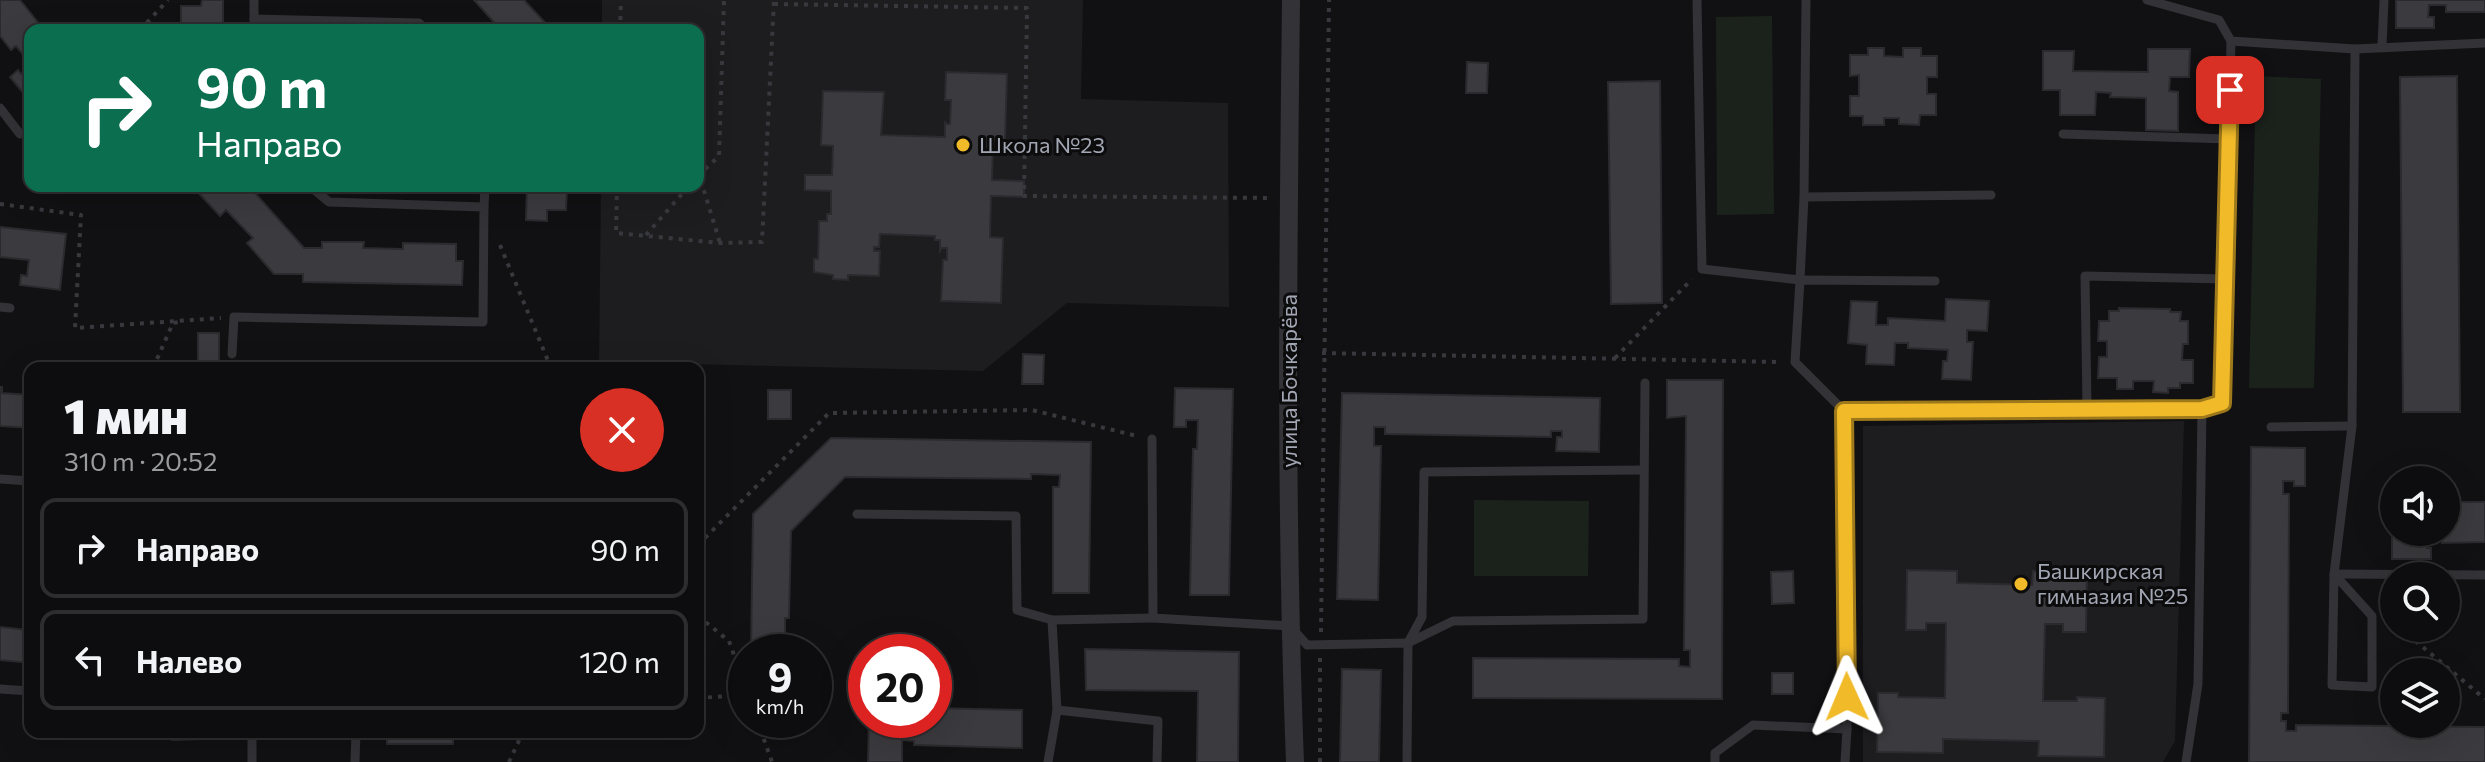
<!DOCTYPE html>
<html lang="ru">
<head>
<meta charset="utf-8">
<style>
  body { margin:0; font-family:Commissioner,sans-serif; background:#1b1a1c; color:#f1f3f6; height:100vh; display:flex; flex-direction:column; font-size:30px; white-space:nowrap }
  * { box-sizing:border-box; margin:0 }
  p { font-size:26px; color:#9a9b9e }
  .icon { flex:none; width:44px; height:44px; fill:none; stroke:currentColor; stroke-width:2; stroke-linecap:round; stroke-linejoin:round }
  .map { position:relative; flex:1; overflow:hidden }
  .side { position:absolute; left:24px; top:362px; width:680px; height:376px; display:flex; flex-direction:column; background:#0d0c0e; border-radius:16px; box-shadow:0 8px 32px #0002,0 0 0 2px #2d2c2e }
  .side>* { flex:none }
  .guide { position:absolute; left:24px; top:24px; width:680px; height:168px; border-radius:16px; box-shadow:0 8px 32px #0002,0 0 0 2px #2d2c2e; background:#0b6e4f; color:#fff; overflow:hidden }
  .fabs { position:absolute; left:2380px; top:466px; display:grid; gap:16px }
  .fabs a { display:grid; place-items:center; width:80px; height:80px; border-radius:50%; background:#0d0c0e; box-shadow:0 8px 32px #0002,0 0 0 2px #2d2c2e; font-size:40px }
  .speed { position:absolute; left:728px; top:634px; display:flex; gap:16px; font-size:40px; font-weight:700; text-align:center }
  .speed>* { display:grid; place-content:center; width:104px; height:104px; border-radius:50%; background:#0d0c0e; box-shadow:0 8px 32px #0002,0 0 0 2px #2d2c2e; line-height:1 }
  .speed small { font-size:20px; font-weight:400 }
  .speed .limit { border:12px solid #d22; background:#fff; color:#111 }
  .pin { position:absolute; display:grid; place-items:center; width:68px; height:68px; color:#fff; margin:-34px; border-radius:16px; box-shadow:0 4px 12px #0006 }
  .me { position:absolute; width:88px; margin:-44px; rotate:359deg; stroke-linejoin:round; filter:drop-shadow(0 0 6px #0008) }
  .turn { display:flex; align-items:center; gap:28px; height:168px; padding:0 40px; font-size:36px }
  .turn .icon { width:104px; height:104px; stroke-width:2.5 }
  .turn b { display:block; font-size:56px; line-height:68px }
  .round { display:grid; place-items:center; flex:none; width:84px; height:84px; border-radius:42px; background:#1b1a1c }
  .overview { display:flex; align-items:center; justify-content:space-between; height:136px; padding:0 40px }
  h1 { font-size:48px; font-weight:800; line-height:60px }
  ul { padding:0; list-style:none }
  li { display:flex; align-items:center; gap:24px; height:100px; margin:0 16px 12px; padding:0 24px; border:4px solid #2d2c2e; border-radius:16px }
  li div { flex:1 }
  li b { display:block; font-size:30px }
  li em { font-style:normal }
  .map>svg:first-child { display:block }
  .built { fill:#1d1c1f }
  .green { fill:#1b221c }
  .building { fill:#3b3b3f; stroke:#2b2a2e; stroke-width:2 }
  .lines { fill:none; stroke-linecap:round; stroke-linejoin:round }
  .path { stroke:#38393e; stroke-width:4; stroke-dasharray:4 6; stroke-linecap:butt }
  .lane { stroke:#323237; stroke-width:9 }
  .street { stroke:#323237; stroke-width:18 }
  .route-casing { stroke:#9d791b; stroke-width:20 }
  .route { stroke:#f1ba29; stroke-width:14 }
  .poi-dot { fill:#f1ba29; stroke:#0c0c0d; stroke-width:3 }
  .labels { text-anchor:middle; stroke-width:6; stroke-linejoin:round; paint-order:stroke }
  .poi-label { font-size:22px; fill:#a2a6b3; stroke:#0c0c0d; text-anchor:start }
  .street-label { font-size:22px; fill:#a2a6b3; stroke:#0c0c0d }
</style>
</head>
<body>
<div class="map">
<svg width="2485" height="762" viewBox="0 0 2485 762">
  <rect width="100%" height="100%" fill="#111012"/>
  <g class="built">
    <polygon points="602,0 1083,0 1081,99 1228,103 1229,307 1067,303 983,371 599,362 601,186 698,186 698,30 602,30"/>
    <polygon points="2184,421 2175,741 2163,762 1863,762 1863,426"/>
  </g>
  <g class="green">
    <polygon points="1772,16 1774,214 1717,215 1716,17"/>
    <polygon points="2256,76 2321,79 2314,388 2249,388"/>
    <polygon points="1474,500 1589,501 1588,576 1474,576"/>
  </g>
  <g class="building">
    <polygon points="0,0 20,0 44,30 30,30 30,63 16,46 11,50 0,36"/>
    <polygon points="202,0 223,0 223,30 181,30 181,6 201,6"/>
    <polygon points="474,0 524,0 552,30 501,30"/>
    <polygon points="2396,0 2485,0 2485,12 2446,12 2446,5 2429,5 2428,17 2434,17 2434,28 2396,28"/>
    <polygon points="1868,48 1884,48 1884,56 1903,57 1903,48 1921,48 1921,56 1937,56 1937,77 1927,77 1927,94 1936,94 1936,115 1920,115 1919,125 1899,124 1899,118 1884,118 1884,125 1863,125 1863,116 1850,116 1850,96 1859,96 1859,75 1850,76 1850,55 1868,55"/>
    <polygon points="2148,49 2190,49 2189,77 2170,77 2169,91 2178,92 2178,131 2146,130 2146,98 2110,97 2111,93 2096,92 2095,115 2060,115 2060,90 2043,90 2043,51 2074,51 2073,71 2148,72"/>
    <polygon points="1467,62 1488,63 1487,93 1466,93"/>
    <polygon points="30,67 30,101 10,77 18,70 21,74"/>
    <polygon points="946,72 1007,74 1005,141 993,141 992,180 1024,181 1024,197 991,196 990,237 1003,238 1001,303 941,301 943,260 947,260 947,248 942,248 940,251 940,240 935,240 935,236 880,234 879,247 874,247 874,251 880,251 879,276 848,275 848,280 833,279 833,275 814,272 814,259 818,259 819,221 827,221 827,214 831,214 831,191 805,190 805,175 832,175 833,146 821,145 823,91 884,92 881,135 945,137 945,121 946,124 950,124 951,100 945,100"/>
    <polygon points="2457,76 2460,412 2403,412 2400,77"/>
    <polygon points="1660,81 1662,303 1611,304 1608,82"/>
    <polygon points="192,186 249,186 304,248 322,248 322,242 364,242 363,248 403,249 403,243 456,244 456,261 463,261 462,285 303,282 303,274 274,274 247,243 253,238 226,210 220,216"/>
    <polygon points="527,186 567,186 566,210 547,210 547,221 526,220"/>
    <polygon points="0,227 66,234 60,290 20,285 21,275 27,276 29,260 0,257"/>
    <polygon points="1946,299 1989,301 1987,331 1967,330 1967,342 1973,342 1971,380 1942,379 1943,361 1947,361 1948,350 1908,348 1908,343 1895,343 1894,365 1866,364 1867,345 1848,343 1851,301 1877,302 1876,325 1888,325 1888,318 1945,321"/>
    <polygon points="2119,308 2170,309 2170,312 2181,312 2180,321 2188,321 2188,344 2183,344 2182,360 2193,360 2193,383 2180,383 2180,388 2168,388 2168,393 2153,392 2154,381 2133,381 2133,389 2117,389 2117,378 2098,378 2099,357 2107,357 2107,341 2098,341 2099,321 2109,321 2109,311 2119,311"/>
    <rect x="198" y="333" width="21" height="32"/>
    <polygon points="1023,354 1044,355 1043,384 1022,384"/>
    <polygon points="1667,380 1723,380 1722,699 1473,698 1473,658 1679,659 1679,666 1690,667 1690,650 1684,650 1686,416 1667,418"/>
    <polygon points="0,387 2,387 2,393 30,395 30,428 0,426"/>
    <polygon points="1175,388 1233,389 1229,595 1190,595 1193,449 1197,449 1198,420 1186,420 1186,427 1174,427"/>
    <rect x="768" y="390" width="23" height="29"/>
    <polygon points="1342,393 1600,398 1599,452 1556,451 1557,437 1562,437 1562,431 1551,431 1551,437 1385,434 1385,427 1374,427 1374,446 1381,446 1378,600 1337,599"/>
    <polygon points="831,438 1091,442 1089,593 1053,593 1053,487 1059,487 1060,475 1031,474 1031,479 845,477 791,531 789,618 785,618 785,647 794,647 794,642 805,643 805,652 751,652 753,514"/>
    <polygon points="2251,447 2305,448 2305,486 2294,486 2294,481 2283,481 2283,494 2289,494 2288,713 2281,713 2281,721 2286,721 2286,731 2296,731 2296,725 2485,727 2485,762 2249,762"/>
    <polygon points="2392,502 2394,532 2446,532 2446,502 2485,502 2485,542 2442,543 2442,538 2427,538 2427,548 2431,548 2431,559 2392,559"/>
    <polygon points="1907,570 1957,571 1957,583 2032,585 2033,571 2087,572 2086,632 2063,632 2063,624 2045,624 2043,701 2077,701 2077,697 2105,698 2104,757 2038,756 2039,741 1943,739 1943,753 1877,752 1878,693 1898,693 1898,697 1945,698 1946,623 1926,623 1926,630 1906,630"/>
    <polygon points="1793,571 1794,603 1772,604 1771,572"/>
    <polygon points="27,625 30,625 30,663 0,660 0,627 27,630"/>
    <polygon points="1085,649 1239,652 1238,762 1197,762 1198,691 1086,690"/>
    <polygon points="1342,669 1381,670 1379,762 1340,762"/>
    <rect x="1772" y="673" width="21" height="21"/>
    <polygon points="934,708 1022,710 1022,748 914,745 914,741 902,740 902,762 868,762 869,720 934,720"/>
    <polygon points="172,732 230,732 230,738 172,740"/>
    <rect x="387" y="732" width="66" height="12"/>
  </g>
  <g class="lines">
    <g class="path">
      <polyline points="774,4 1027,8 1024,196 1273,198"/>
      <polyline points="140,30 168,0"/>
      <polyline points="620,30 621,0"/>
      <polyline points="698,171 720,243"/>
      <polyline points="698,176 719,156 724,0"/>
      <polyline points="617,186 616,233 720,243 762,242 774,0"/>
      <polyline points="0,204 81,215 75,328 221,318"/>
      <polyline points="646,235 689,186"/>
      <polyline points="500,245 551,368"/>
      <polyline points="1322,353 1780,362"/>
      <polyline points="1615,358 1692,279"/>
      <polyline points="153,368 173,323 179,322"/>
      <polyline points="698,545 829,413 1032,410 1137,436"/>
      <polyline points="698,616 729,641 746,689"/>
      <polyline points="2400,628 2485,699"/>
      <polyline points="1321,632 1329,0"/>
      <polyline points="698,698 746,695"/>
      <polyline points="757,720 772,762"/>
      <polyline points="509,762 523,732"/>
      <polyline points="1320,762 1320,656"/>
    </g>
    <g class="lane">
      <polyline points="254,0 254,30"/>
      <polyline points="1697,0 1702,269 1800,280 1804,197 1806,0"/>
      <polyline points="2147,0 2219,20 2231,41 2355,49 2485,43"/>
      <polyline points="254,19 419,23 426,30"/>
      <polyline points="2382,46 2384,0"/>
      <polyline points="0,108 20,134"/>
      <polyline points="2063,134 2229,139"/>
      <polyline points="1804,197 1991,195"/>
      <polyline points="484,207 485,186"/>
      <polyline points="0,307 10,308"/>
      <polyline points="232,354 234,317 483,322 484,207 329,202 310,186"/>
      <polyline points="2087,408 2085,276 2226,279"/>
      <polyline points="1844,411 1795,362 1800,280 1935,281"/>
      <polyline points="2271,427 2352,426"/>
      <polyline points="1152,439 1153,618 1290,626 1307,645 1408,643 1407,762"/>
      <polyline points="0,479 30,481"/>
      <polyline points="857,514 1016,516 1017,610 1052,620 1153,618"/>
      <polyline points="2334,574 2372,616 2372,687 2332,685 2334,574 2352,426 2355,49"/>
      <polyline points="2334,574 2485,575"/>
      <polyline points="1408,643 1453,621 1643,619 1645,383"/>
      <polyline points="1408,643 1422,617 1424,472 1643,470"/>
      <polyline points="0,689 30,691"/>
      <polyline points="1057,710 1158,721 1157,762"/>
      <polyline points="252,762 252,732"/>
      <polyline points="355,762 356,732"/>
      <polyline points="1048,762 1057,710 1052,620"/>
      <polyline points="1715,762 1715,753 1753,725 1847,729"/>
      <polyline points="1845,762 1847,729 1844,411 2087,408 2202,409 2222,403 2231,41"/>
      <polyline points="2186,762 2198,684 2202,409"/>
    </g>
    <path class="street" d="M1291,0C1288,254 1285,508 1295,762"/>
  </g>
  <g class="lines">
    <g class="route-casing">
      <polyline id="route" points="1847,697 1844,411 2202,409 2222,403 2230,90"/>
    </g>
    <use href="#route" class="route"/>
  </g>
  <g class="poi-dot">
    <circle cx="963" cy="145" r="8"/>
    <circle cx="2021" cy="584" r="8"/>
  </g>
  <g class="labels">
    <g class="poi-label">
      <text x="979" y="153">Школа №23</text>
      <text x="2037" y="579">Башкирская<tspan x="2037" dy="25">гимназия №25</tspan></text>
    </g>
    <g class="street-label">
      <text transform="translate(1289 381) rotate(-90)" y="8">улица Бочкарёва</text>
    </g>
  </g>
</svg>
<div class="fabs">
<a><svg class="icon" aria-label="sound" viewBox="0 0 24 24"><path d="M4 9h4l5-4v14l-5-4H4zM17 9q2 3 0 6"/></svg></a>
<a><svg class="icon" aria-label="search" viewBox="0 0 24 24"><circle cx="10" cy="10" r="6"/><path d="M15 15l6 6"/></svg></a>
<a><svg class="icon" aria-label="layers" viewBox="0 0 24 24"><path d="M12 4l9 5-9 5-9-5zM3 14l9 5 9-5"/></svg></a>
</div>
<div class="speed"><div>9<small>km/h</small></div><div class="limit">20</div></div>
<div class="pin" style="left:2230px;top:90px;background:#d93025"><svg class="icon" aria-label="arrive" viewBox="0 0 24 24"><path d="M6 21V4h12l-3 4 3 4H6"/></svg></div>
<svg class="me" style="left:1847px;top:697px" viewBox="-20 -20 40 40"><path d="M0-17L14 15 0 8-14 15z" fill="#f1ba29" stroke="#fff" stroke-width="4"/></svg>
<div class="guide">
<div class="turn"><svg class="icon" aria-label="right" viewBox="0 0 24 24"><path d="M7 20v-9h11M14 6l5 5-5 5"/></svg><div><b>90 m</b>Направо</div></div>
</div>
<section class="side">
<div class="overview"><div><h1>1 мин</h1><p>310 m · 20:52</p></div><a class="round" style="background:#d93025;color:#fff"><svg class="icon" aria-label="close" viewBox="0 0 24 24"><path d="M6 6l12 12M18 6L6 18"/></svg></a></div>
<ul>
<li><svg class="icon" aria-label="right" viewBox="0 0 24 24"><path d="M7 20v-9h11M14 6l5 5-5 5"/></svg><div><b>Направо</b></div><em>90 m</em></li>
<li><svg class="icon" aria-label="left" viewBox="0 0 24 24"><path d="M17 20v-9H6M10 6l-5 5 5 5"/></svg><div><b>Налево</b></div><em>120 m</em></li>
</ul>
</section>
</div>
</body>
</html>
